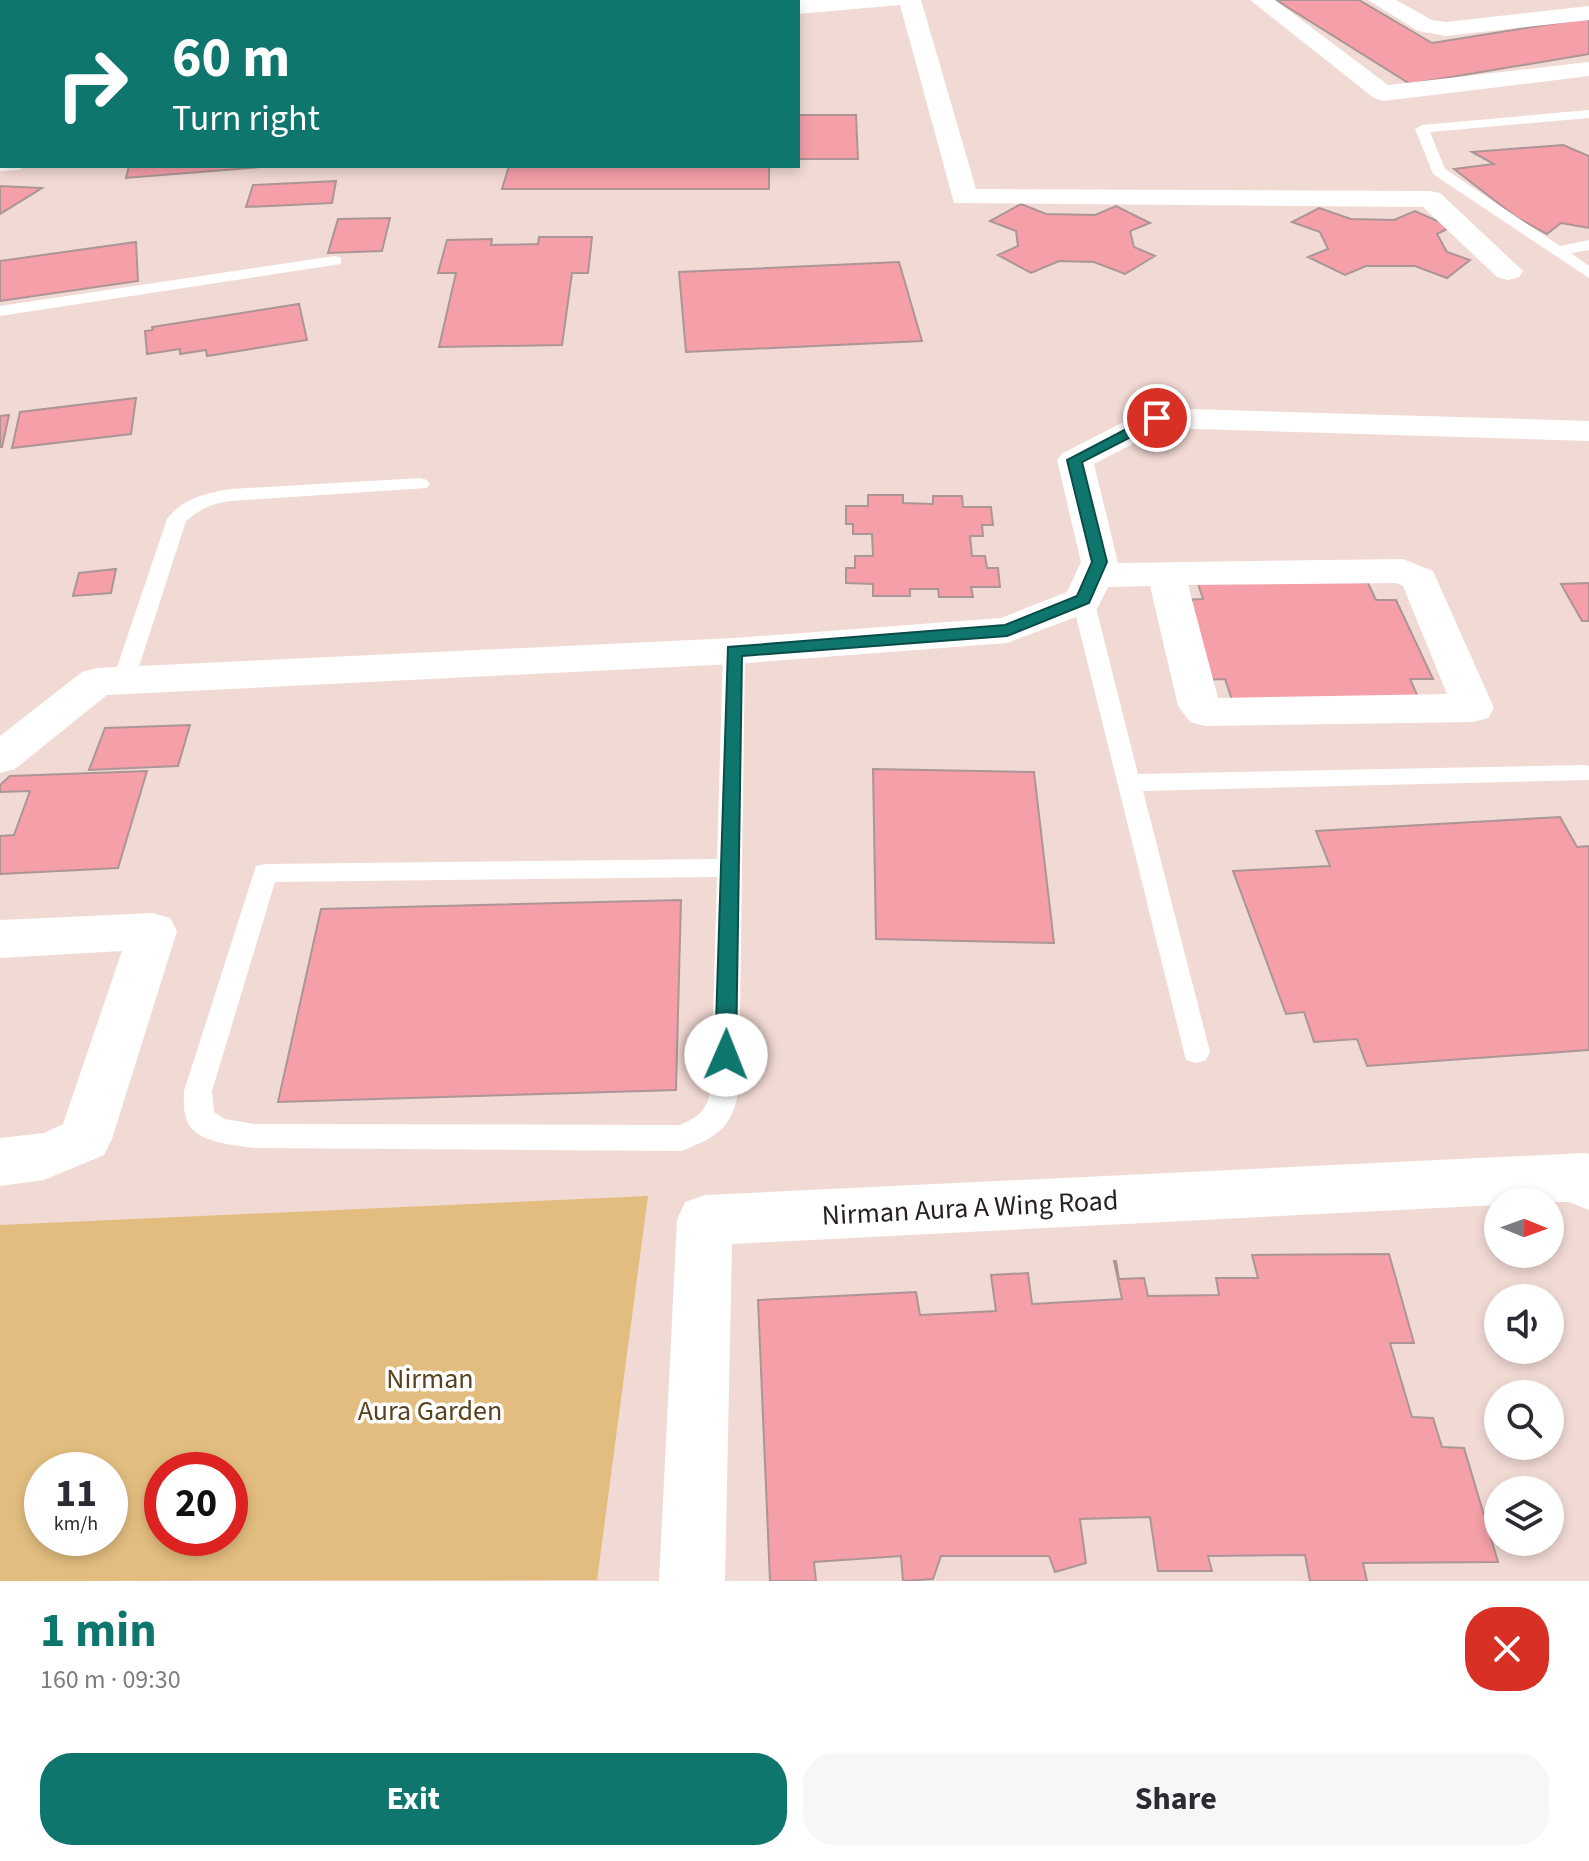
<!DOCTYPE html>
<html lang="en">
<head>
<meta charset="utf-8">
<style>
  body { margin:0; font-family:"Source Sans 3",sans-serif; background:#f7f7f7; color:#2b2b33; height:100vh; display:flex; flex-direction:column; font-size:30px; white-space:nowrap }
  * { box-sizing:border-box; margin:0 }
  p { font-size:26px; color:#7c7c81 }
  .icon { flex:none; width:44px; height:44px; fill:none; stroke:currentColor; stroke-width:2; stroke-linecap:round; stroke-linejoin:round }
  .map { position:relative; height:1581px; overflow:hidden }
  .sheet { display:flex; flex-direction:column; background:#fff; flex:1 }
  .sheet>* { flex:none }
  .hud { position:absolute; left:0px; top:0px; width:800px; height:168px; box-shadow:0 4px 12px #0003; background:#0f766e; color:#fff; overflow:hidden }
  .needle { width:52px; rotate:91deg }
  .buttons { position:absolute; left:1484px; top:1188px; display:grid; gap:16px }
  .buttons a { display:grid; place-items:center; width:80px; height:80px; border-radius:50%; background:#fff; box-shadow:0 4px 12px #0003; font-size:40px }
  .speed { position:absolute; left:24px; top:1452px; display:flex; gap:16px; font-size:40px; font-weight:700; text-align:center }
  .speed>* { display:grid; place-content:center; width:104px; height:104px; border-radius:50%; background:#fff; box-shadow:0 4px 12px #0003; line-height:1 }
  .speed small { font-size:20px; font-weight:400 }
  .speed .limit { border:12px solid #d22; background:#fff; color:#111 }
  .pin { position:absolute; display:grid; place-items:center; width:68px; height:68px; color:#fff; margin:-34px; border:4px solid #fff; border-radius:50%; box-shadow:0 2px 8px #0007 }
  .me { position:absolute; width:88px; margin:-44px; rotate:1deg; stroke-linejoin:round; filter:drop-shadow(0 0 6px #0008) }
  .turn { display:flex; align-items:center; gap:28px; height:168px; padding:0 40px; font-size:36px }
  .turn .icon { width:104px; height:104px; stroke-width:2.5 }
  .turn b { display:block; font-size:56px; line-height:68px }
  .round { display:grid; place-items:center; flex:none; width:84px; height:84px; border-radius:32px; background:#f7f7f7 }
  .head { display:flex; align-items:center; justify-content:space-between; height:136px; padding:0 40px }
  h1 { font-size:48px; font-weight:700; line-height:60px; color:#0f766e }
  .cta { display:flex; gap:16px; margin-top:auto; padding:16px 40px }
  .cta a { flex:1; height:92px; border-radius:32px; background:#0f766e; color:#fff; font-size:32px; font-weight:700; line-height:92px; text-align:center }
  .cta a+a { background:#f7f7f7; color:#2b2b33 }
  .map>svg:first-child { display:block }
  .green { fill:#e2bd7f; fill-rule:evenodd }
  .building { fill:#f59fa8; stroke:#ac9597; stroke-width:2 }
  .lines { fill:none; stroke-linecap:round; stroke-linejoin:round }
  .service { fill:#fff; fill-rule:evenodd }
  .minor { fill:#fff; fill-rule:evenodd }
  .tertiary { fill:#fff; fill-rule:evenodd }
  .trunk { fill:#fbd6ba; fill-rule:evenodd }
  .route { fill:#0f766e; stroke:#0a4d48; stroke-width:2 }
  .labels { text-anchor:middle; stroke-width:7; stroke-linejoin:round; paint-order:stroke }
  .near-street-label { font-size:28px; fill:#29211f; stroke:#fff }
  .near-park-label { font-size:28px; fill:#5a431c; stroke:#fff }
</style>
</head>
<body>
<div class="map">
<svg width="1589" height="1581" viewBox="0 0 1589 1581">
  <rect width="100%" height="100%" fill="#f2dad4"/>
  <path class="green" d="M648,1196L597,1580L0,1581V1225ZM42,1470H110V1538H42ZM162,1470H230V1538H162Z"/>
  <g class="building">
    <polygon points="1276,0 1359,0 1432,43 1589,18 1589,54 1410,84"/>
    <polygon points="798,115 856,115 858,159 798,159"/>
    <polygon points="1563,145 1589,156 1589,228 1561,223 1547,234 1516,217 1454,169 1494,164 1472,152"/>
    <polygon points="129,166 274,166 126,178"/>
    <polygon points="509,166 769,166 769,189 502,189"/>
    <polygon points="336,181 332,203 246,207 253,185"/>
    <polygon points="0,186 42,188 0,214"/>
    <polygon points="1021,204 1046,214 1095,215 1116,206 1150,223 1130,231 1134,247 1155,256 1125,274 1094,262 1059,261 1031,273 998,255 1018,246 1016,231 990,221"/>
    <polygon points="1319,208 1351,219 1394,220 1415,211 1451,227 1437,234 1447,252 1470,260 1447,278 1415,266 1366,266 1345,275 1308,257 1328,249 1320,232 1292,222"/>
    <polygon points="390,218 382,251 328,253 338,219"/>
    <polygon points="539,237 592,237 588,273 572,273 562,345 439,347 456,273 438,273 447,240 492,239 491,245 538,244"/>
    <polygon points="136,242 138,281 0,301 0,261"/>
    <polygon points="899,262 922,341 686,352 679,272"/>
    <polygon points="299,304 307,340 207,356 206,350 180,354 180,349 147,354 145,331 153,330 152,327"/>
    <polygon points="136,398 131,434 12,448 20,412"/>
    <polygon points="9,415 2,447 0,447 0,416"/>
    <polygon points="868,495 903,495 903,503 933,504 933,496 962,496 963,507 991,507 993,525 982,525 983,536 970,536 972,556 985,556 987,568 998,568 1000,587 971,587 973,597 939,597 938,589 910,589 910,596 873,596 873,584 846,583 846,568 855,568 855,556 873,556 872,534 853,534 853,524 846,524 846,506 868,506"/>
    <polygon points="116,569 111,593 73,596 79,573"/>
    <polygon points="1367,581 1376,600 1396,600 1433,679 1410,679 1419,699 1233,703 1225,679 1205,680 1180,600 1203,599 1198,584"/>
    <polygon points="1589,583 1589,621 1582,621 1561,584"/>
    <polygon points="190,725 178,766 89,770 105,728"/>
    <polygon points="873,769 1034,772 1054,943 876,939"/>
    <polygon points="147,771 118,868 0,874 0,836 14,835 30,791 0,792 0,785 10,776"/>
    <polygon points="1560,817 1577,847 1589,846 1589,1050 1367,1066 1357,1039 1314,1042 1304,1012 1286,1014 1233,871 1330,866 1316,831"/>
    <polygon points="681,900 676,1090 278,1102 321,909"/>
    <polygon points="1389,1254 1414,1343 1390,1343 1412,1417 1433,1418 1442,1447 1464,1448 1498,1562 1363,1563 1367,1581 1310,1581 1305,1555 1208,1556 1212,1571 1158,1571 1150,1517 1080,1519 1086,1563 1055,1572 1049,1556 941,1556 933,1579 903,1581 901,1556 814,1562 816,1581 770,1581 758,1300 916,1292 920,1315 996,1311 991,1275 1028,1273 1032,1304 1122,1299 1114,1261 1116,1261 1119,1279 1144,1278 1148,1296 1219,1295 1216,1278 1258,1278 1252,1255"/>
  </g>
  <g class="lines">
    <g class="service">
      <polygon points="451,0 462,0 463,2 450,2"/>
      <polygon points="1589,110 1589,118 1430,132 1445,169 1560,246 1589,240 1589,250 1571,253 1589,266 1589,278 1433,174 1415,129 1422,125"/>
      <polygon points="2,162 2,166 26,166 19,170 0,171"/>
      <polygon points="335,256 341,258 341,264 0,316 0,306"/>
      <path d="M420,478L427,480L430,484L427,488L231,501C213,503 200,509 186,521L134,682L131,687H115L112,682L167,519C183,498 206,493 231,489Z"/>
      <polygon points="1083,593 1094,600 1138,774 1584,765 1589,766 1589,780 1143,791 1210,1052 1206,1060 1196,1063 1186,1060 1072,600"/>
      <path d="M734,644L742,646L745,651L739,1086C734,1127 718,1137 681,1151L255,1148C234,1145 192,1143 186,1118C183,1109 184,1099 184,1091L256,866L265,864L717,859L723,651L726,646ZM717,877L711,1086C708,1109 701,1116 680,1125L255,1124L225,1119L214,1112L212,1091L275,882Z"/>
    </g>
    <g class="minor">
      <polygon points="801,0 921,0 976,189 1430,191 1440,193 1523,271 1519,277 1508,280 1497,277 1423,207 954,203 900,5 798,14 798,2 791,2"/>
      <polygon points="1250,0 1275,0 1388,85 1589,62 1589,76 1383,101 1374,98"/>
      <polygon points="1368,0 1396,0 1432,20 1446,22 1589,6 1589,20 1446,36 1418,31"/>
      <path d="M1157,408L1589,421V441L1163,428L1094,464L1118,563L1403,559L1433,571L1494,708L1488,718L1473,722L1205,726L1190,722L1178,706L1150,586L1108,587L1097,609L1007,643L734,664L107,695L15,769L0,773V736L82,672L97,668L734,638L1001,618L1067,592L1081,562L1057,460L1063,453L1145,411ZM1396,583L1403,586L1447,694L1218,698L1188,585Z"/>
      <polygon points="153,913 170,918 177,931 112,1139 104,1155 44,1180 0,1186 0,1138 44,1133 63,1124 122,951 0,958 0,920"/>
      <polygon points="1586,1153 1589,1154 1589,1210 1569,1202 1498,1202 1498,1205 732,1244 725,1581 659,1581 677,1220 685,1202 705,1195"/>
    </g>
    <polygon class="tertiary" points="2,132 2,148 0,149 0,133"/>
    <polygon class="trunk" points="0,40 2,40 0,55"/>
  </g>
  <polygon class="route" points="1157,413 1164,418 1162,421 1082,462 1107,562 1089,603 1007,636 742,656 736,1055 733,1061 726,1064 718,1061 715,1055 728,647 1005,625 1077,596 1092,562 1067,460"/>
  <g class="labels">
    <g class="near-street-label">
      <text transform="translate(970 1207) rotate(-3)" y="10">Nirman Aura A Wing Road</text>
    </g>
    <g class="near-park-label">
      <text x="430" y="1388">Nirman<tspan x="430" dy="32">Aura Garden</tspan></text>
    </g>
  </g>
</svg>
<div class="buttons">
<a><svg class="needle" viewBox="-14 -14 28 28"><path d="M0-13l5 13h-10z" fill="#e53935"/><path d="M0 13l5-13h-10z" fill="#7c7c81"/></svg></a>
<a><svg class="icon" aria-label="sound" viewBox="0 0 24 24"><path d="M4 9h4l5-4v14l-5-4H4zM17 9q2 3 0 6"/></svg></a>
<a><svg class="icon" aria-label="search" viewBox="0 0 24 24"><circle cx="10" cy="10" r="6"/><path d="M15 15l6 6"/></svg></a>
<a><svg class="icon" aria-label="layers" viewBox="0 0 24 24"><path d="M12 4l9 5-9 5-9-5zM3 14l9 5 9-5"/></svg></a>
</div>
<div class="speed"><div>11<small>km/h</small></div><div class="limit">20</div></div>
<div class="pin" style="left:1157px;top:418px;background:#d93025"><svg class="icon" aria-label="arrive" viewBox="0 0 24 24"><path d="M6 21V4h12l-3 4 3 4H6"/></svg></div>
<svg class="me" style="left:726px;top:1055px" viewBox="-20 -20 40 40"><circle r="19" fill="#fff"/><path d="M0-13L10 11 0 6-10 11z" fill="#0f766e"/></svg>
<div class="hud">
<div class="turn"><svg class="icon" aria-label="right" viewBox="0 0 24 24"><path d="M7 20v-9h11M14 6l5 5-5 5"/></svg><div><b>60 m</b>Turn right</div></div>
</div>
</div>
<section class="sheet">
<div class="head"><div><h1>1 min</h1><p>160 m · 09:30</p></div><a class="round" style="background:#d93025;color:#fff"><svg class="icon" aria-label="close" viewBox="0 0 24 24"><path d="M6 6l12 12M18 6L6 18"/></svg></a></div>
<div class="cta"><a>Exit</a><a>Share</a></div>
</section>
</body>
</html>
